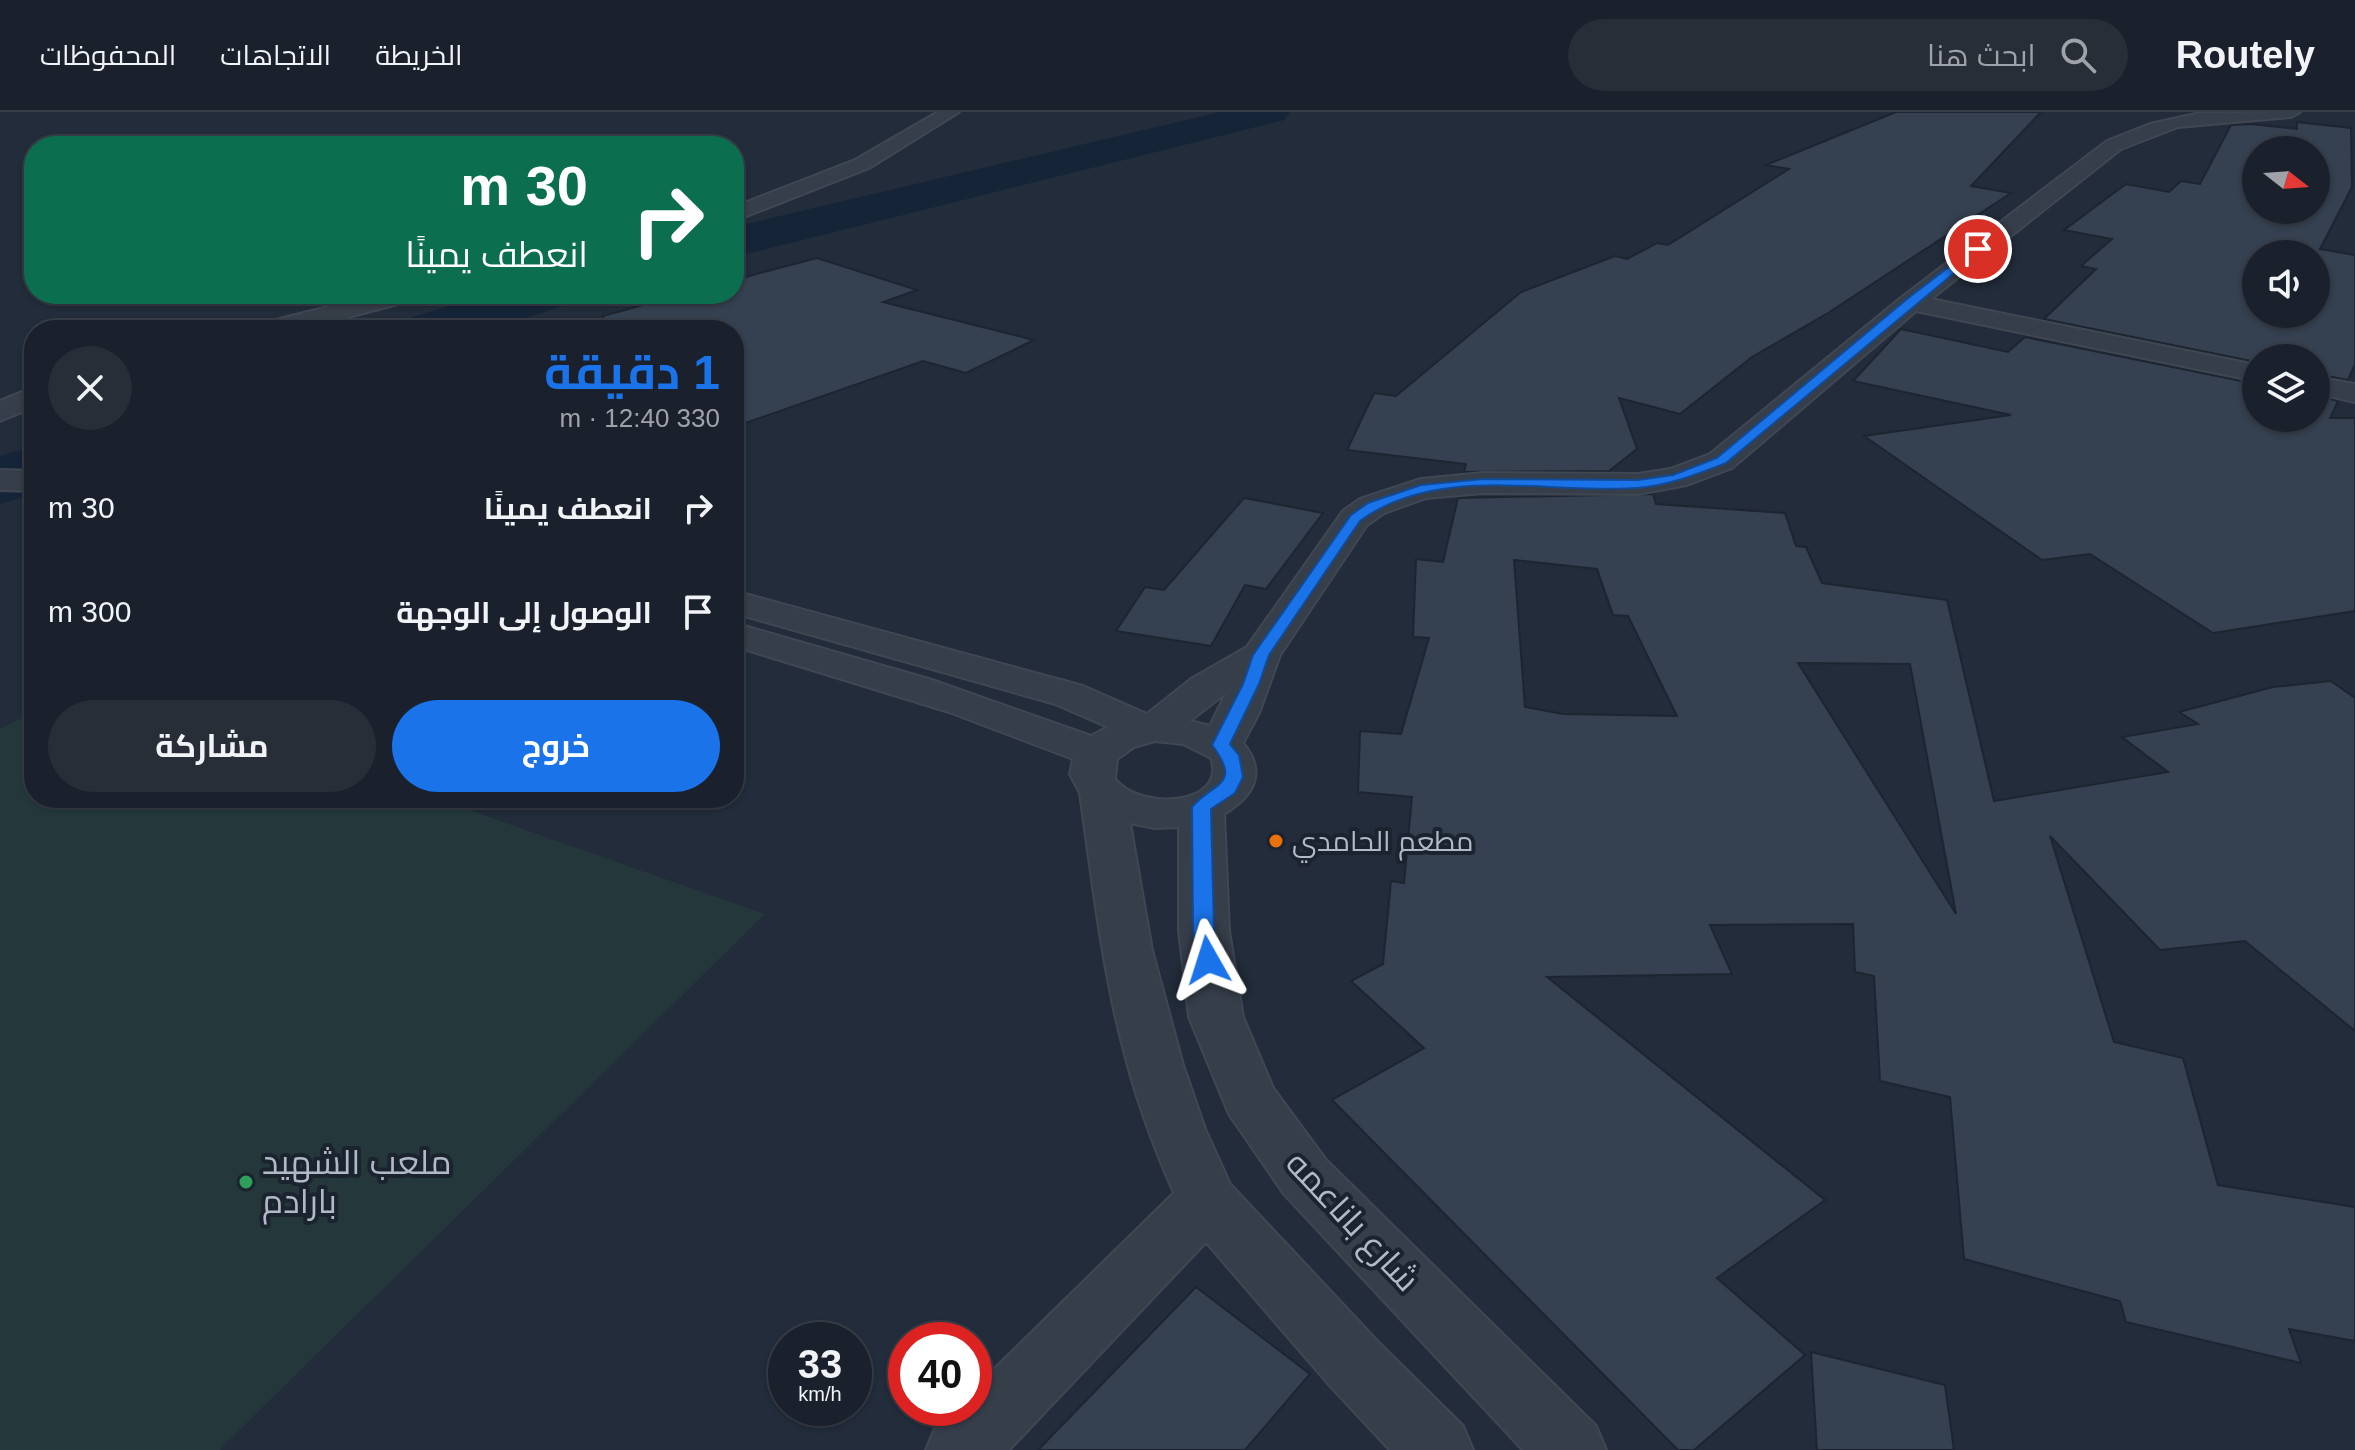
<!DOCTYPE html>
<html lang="ar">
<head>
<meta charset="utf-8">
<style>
  body { margin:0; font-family:Arial,Cairo,sans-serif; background:#272e38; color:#f1f3f6; direction:rtl; height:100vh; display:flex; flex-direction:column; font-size:30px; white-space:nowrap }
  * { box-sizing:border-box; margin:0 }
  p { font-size:26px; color:#9fa3a9 }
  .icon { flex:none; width:44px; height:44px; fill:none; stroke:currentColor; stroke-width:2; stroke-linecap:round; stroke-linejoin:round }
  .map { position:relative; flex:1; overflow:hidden; direction:ltr }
  .drawer { position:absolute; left:24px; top:208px; width:720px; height:488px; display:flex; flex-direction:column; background:#1a212c; border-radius:32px; box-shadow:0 2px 6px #0004,0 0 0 2px #383e48; direction:rtl }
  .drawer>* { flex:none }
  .hud { position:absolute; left:24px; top:24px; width:720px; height:168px; border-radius:32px; box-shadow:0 2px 6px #0004,0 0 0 2px #383e48; direction:rtl; background:#0b6e4f; color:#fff; overflow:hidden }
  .needle { width:52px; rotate:107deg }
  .fabs { position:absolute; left:2242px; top:24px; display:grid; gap:16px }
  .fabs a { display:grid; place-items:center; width:88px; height:88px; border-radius:50%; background:#1a212c; box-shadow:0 2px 6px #0004,0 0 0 2px #383e48; font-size:40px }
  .speed { position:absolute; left:768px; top:1210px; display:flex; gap:16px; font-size:40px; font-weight:700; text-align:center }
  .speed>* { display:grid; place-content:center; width:104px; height:104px; border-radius:50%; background:#1a212c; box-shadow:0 2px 6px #0004,0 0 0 2px #383e48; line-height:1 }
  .speed small { font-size:20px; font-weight:400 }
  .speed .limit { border:12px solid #d22; background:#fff; color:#111 }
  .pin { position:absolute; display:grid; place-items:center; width:68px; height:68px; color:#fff; margin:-34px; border:4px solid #fff; border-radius:50%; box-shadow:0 2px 8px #0007 }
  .me { position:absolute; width:88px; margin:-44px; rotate:354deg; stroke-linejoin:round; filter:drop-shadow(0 0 6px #0008) }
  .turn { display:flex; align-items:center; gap:28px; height:168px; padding:0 24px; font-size:36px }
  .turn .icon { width:104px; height:104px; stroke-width:2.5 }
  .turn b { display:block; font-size:56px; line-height:68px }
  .round { display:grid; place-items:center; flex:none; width:84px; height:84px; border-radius:42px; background:#272e38 }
  .head { display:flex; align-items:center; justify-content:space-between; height:136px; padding:0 24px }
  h1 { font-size:48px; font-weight:700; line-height:60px; color:#1a73e8 }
  .action { display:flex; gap:16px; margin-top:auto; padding:16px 24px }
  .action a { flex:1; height:92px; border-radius:48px; background:#1a73e8; color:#fff; font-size:32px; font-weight:700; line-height:92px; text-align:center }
  .action a+a { background:#272e38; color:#f1f3f6 }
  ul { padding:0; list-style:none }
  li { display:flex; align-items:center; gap:24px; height:104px; padding:0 24px }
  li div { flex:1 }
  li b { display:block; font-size:30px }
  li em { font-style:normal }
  header { display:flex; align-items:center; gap:48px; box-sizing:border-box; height:112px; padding:0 40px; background:#1a212c; border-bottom:2px solid #383e48 }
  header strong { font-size:38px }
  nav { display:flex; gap:44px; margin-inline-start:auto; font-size:28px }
  .search { width:560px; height:72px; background:#272e38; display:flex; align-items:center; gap:20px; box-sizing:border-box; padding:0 28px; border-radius:44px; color:#9fa3a9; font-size:30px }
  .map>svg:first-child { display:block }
  .green { fill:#24383b }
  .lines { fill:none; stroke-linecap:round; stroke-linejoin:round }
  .river { fill:#162437; fill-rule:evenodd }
  .building { fill:#354050; stroke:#1d2531; stroke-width:2; fill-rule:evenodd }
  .minor-casing { stroke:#3f4753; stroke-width:4 }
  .minor { fill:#363e4a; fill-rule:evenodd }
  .route { fill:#1a73e8; stroke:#114b97; stroke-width:2 }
  .food-dot { fill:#e8710a; stroke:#1b232f; stroke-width:3 }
  .leisure-dot { fill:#2e9e5b; stroke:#1b232f; stroke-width:3 }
  .labels { text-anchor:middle; stroke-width:8; stroke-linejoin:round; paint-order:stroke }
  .poi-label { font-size:28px; fill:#b1b9c6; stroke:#1b232f; text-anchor:start }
  .near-poi-label { font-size:34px; fill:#b1b9c6; stroke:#1b232f; text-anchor:start }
  .near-street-label { font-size:34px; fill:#b1b9c6; stroke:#1b232f }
</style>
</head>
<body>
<header>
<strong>Routely</strong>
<div class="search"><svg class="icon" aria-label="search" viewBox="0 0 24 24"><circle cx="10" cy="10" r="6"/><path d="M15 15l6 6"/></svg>ابحث هنا</div>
<nav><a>الخريطة</a><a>الاتجاهات</a><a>المحفوظات</a></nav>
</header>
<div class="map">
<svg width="2355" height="1338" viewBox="0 0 2355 1338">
  <rect width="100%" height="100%" fill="#222c3a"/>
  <polygon class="green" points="34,600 34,686 435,686 765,802 219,1338 0,1338 0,617"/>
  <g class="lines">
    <g class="river">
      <polygon points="1220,0 1290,0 1284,8 734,145 734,115"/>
      <polygon points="486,182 570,182 562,194 491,218 404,218 413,205"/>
      <polygon points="34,334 34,382 0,392 0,344"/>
    </g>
  </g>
  <g class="building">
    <polygon points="1896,0 2041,0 1971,74 2011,81 1828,201 1752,245 1680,302 1619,286 1637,337 1609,359 1464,360 1466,352 1347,338 1374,281 1396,284 1521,180 1615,144 1627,147 1657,131 1668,133 1789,57 1766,53"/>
    <path d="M2297,10L2351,16L2352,75L2320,137L2355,143V252L2348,268L2316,262V246H2256V250L2044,207L2096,157L2081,154L2112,127L2064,118L2126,72L2169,80L2181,69L2200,72L2231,13L2251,12L2297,17ZM2256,38H2316V98H2256ZM2256,142H2316V202H2256Z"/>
    <polygon points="817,146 917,178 883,190 1034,228 966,261 923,249 734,315 734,218 605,218 603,204 683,182 734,182 734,168"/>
    <polygon points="1901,217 2008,240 2025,225 2256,272 2256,306 2316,306 2316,284 2338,289 2330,306 2355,306 2355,499 2213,521 2090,442 2042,448 1864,324 2011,303 1853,269"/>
    <path d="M1653,382L1656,392L1785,401L1796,434L1806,435L1822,471L1947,488L1994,689L2168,660L2122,625L2198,612L2179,600L2273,575L2331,569L2355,586V919L2245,829L2160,838L2050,724L2114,930L2183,946L2218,1073L2355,1095V1229L2289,1217L2301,1251L2126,1210L2120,1189L1964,1147L1950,985L1880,969L1874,864L1855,860L1853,812L1710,813L1732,862L1547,865L1825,1088L1717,1166L1805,1243L1694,1338H1678L1332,988L1424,936L1351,869L1383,852L1391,769L1404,771L1412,685L1358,680L1360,619L1401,622L1429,526L1413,525L1416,447L1443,450L1458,386ZM1514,448L1597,457L1613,503L1628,504L1677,604L1563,602L1525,595ZM1798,551L1910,552L1956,802Z"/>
    <polygon points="1244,386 1323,401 1266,477 1245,473 1211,534 1116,519 1145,475 1164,478"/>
    <polygon points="1196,1175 1310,1262 1245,1338 1038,1338"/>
    <polygon points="1811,1240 1945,1273 1954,1338 1817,1338"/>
  </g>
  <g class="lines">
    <g class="minor-casing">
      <g id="minor">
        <polygon points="938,0 959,0 869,56 734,109 734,95 855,48"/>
        <path d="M2300,0L2291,5L2178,15L2121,37L1931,187L2256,253V269L1916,199L1732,356L1687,373L1638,382L1483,381L1426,386L1384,401L1367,413L1280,543L1259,601L1243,631C1267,660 1254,684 1224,702L1229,819L1243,905L1273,976L1326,1048L1596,1314L1606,1338H1523L1284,1082L1229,1002L1189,905L1179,819V715L1155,716L1130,711L1152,838L1183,953L1205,1017L1230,1072L1380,1232L1463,1314L1473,1338H1390L1332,1276L1206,1130L1009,1338H926L936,1314L954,1296H974V1277L1174,1081C1156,1040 1140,998 1128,954C1103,865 1093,773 1080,681L1070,662L1073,647L949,600L734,534V511L932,568L1091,624L1108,615L1055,592L734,501V479L1083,574L1147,602L1191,567L1247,535L1343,399L1360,387L1421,367L1483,361L1638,362L1670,357L1710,342L1902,185L2107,29L2150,12L2200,1ZM1226,581L1210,614L1190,609ZM1155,629L1183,632L1211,646C1228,693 1141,700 1115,667L1117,647L1134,635Z"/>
        <polygon points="379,182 420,182 417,187 299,218 256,218 260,212"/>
        <polygon points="2316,265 2355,272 2355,290 2316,281"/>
        <polygon points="34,275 34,295 0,309 0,289"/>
        <polygon points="0,358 34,359 34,379 0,378"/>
      </g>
    </g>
    <use href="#minor" class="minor"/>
  </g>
  <path class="route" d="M1975,135L1983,137L1726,351C1697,362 1668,374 1637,376C1548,382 1437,352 1360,409L1269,543L1259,572L1230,632L1239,643L1243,665L1235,681L1211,697L1214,819L1218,848L1215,853H1200L1193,819L1192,695C1213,670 1243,674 1212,633L1243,572L1253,543L1351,403L1368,391L1421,373L1483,367L1638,368L1673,363L1717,346L1907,187Z"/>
  <circle class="food-dot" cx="1276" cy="729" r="8"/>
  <circle class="leisure-dot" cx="246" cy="1070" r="8"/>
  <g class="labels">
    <g class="poi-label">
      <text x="1292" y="739">مطعم الحامدي</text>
    </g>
    <g class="near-poi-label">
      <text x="262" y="1062">ملعب الشهيد<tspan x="262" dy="39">بارادم</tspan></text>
    </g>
    <g class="near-street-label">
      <text transform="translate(1353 1109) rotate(47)" y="12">شارع باناعمه</text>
    </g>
  </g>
</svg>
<div class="fabs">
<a><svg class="needle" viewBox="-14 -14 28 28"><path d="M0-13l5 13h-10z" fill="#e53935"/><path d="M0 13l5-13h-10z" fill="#9fa3a9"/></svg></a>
<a><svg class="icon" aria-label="sound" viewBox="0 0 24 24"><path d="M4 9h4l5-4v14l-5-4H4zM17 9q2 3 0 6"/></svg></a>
<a><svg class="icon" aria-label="layers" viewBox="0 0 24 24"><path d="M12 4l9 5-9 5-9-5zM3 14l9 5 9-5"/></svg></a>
</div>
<div class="speed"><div>33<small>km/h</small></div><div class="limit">40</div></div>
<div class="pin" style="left:1978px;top:137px;background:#d93025"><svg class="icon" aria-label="arrive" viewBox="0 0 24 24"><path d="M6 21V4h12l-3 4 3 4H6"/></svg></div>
<svg class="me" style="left:1208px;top:848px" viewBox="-20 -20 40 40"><path d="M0-17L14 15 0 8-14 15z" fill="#1a73e8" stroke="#fff" stroke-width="4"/></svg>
<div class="hud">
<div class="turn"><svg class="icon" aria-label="right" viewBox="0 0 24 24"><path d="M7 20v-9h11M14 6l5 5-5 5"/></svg><div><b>30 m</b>انعطف يمينًا</div></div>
</div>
<section class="drawer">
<div class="head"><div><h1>1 دقيقة</h1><p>330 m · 12:40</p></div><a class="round"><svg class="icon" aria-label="close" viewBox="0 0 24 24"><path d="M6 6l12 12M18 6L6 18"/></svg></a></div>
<ul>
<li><svg class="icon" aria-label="right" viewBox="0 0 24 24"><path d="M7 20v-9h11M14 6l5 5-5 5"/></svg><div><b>انعطف يمينًا</b></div><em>30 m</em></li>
<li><svg class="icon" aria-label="arrive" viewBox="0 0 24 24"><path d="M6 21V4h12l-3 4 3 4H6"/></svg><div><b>الوصول إلى الوجهة</b></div><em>300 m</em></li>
</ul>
<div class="action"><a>خروج</a><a>مشاركة</a></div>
</section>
</div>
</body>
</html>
